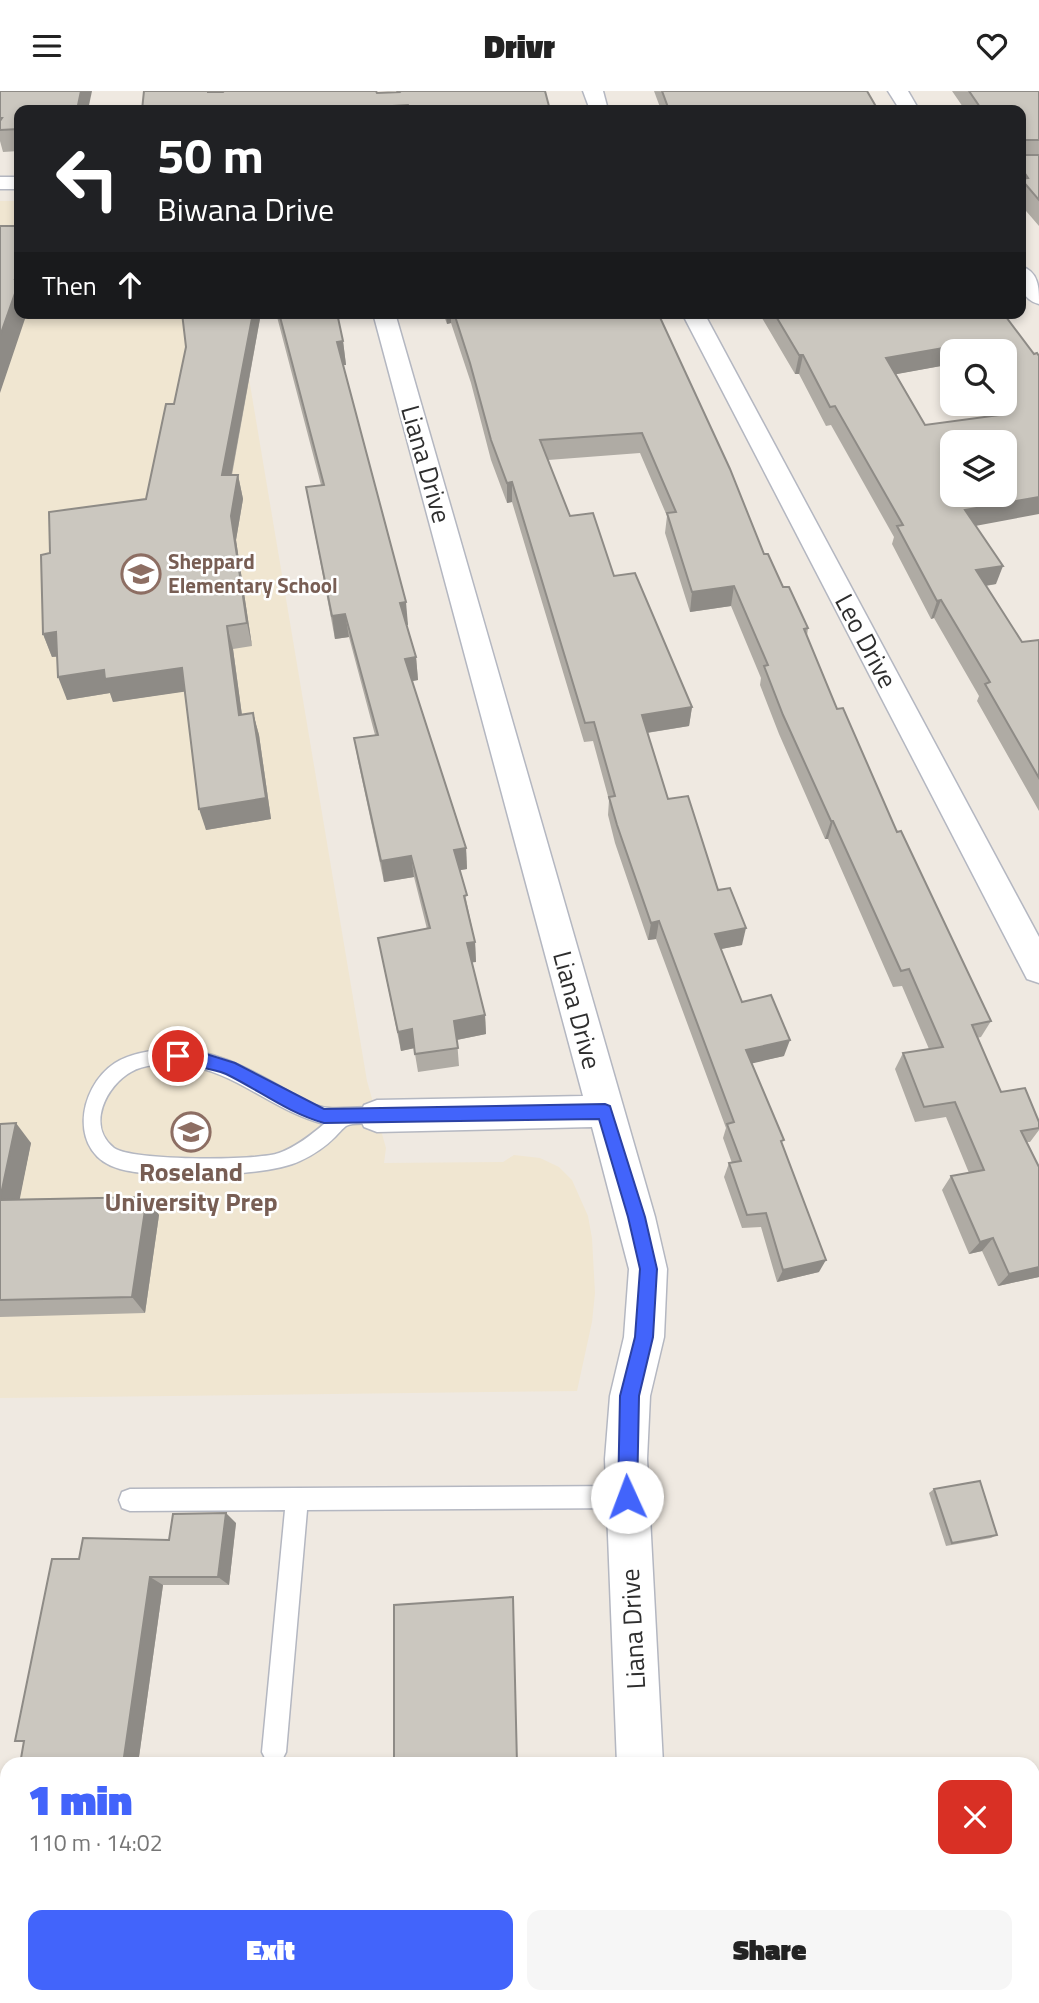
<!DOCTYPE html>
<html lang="en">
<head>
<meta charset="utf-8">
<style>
  body { margin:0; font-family:"Titillium Web",sans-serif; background:#f6f6f6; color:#222; height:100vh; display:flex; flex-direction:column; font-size:26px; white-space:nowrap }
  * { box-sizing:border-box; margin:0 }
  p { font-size:23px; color:#767676 }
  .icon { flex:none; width:38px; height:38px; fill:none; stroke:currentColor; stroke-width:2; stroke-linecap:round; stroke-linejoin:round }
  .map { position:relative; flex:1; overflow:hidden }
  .panel { position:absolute; left:0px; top:1666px; width:1040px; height:247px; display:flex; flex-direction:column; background:#fff; border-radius:21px 21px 0 0; box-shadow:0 4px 10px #0003 }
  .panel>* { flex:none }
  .banner { position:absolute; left:14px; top:14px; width:1012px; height:214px; border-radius:14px; box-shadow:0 4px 10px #0003; background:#202124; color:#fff; overflow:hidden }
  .controls { position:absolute; left:940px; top:248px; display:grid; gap:14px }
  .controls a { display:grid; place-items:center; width:77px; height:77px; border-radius:14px; background:#fff; box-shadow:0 4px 10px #0003; font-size:35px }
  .pin { position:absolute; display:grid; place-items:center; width:60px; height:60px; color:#fff; margin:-30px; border:4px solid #fff; border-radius:50%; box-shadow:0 2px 7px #0007 }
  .me { position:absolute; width:77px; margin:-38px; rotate:358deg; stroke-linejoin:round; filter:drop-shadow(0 0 5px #0008) }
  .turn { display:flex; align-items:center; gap:24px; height:147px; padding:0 28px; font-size:32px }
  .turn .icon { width:91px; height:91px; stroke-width:2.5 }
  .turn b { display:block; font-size:49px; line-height:60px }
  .then { display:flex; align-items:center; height:66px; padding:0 28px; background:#0003; gap:14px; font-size:26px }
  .round { display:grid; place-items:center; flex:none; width:74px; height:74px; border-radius:14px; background:#f6f6f6 }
  .summary { display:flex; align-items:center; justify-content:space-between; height:119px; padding:0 28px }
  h1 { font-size:42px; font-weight:800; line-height:52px; color:#4264fb }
  .action { display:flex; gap:14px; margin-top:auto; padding:14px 28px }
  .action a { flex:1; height:80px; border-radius:14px; background:#4264fb; color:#fff; font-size:28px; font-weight:800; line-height:80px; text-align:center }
  .action a+a { background:#f6f6f6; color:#222 }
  header { display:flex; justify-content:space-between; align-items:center; height:91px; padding:0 28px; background:#fff; font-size:32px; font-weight:800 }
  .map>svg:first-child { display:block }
  .education { fill:#f0e6d1 }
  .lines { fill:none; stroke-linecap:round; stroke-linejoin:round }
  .service-casing { stroke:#b4b7c1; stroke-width:3 }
  .minor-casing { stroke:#b4b7c1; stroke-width:3 }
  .service { fill:#fff; fill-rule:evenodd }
  .minor { fill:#fff; fill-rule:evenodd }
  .wall { fill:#afaba4; fill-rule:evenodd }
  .shaded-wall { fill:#8e8b86 }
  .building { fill:#cbc7bf; stroke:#8e8b86; stroke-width:2; fill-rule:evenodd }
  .route { fill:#4264fb; stroke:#2b41a3; stroke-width:2 }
  .labels { text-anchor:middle; stroke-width:5; stroke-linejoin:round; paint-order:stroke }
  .far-education-label { font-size:21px; font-weight:bold; fill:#785e54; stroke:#fff; text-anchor:start }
  .street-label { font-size:26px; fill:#2e2e2e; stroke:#fff }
  .education-label { font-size:26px; font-weight:bold; fill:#785e54; stroke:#fff }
</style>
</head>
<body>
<header><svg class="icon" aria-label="menu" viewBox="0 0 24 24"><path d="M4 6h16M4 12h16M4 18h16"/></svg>Drivr<svg class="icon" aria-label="heart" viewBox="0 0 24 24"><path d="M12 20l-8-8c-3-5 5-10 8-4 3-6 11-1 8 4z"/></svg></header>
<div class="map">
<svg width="1039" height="1912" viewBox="0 0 1039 1912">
  <rect width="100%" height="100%" fill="#efe9e1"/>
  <polygon class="education" points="0,110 19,110 19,222 238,222 367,990 386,1057 384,1072 503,1071 514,1064 540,1067 559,1076 572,1089 588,1125 592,1147 595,1202 592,1231 577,1300 0,1307"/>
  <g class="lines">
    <g class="service-casing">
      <g id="service">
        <path d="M171,958C211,957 247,977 281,996C292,1002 303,1010 314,1014C337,1022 362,1012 383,1019L386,1025L383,1031C372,1035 356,1030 346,1035C343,1037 338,1043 335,1046C325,1056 313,1064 300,1070C268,1086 156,1088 120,1078C68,1064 77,997 115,972C131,962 152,959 171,958ZM178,973C234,978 272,1020 324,1033C311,1044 296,1056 279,1062C257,1070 132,1070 114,1057C86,1035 106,995 131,981C144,973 163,973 178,973Z"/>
        <polygon points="627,1395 635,1398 638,1406 635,1414 627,1417 307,1419 286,1661 282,1669 274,1673 266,1669 262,1661 285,1419 130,1420 122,1417 119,1409 122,1401 130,1398"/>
      </g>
    </g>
    <g class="minor-casing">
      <g id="minor">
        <polygon points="583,0 603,0 608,19 590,19"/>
        <polygon points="888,0 908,0 919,19 900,19"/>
        <rect x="0" y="86" width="19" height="12"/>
        <path d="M1020,175C1039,180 1039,197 1039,213C1020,208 1020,192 1020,175Z"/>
        <polygon points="373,222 395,222 655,1126 667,1178 664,1246 650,1305 647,1368 663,1673 617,1673 605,1368 610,1305 624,1246 629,1178 592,1036 377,1041 364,1036 359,1025 364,1014 377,1009 583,1005"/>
        <polygon points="682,222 704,222 1039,846 1039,892 1027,888"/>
        <rect x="626" y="1906" width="50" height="6"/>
      </g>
    </g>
    <use href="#service" class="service"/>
    <use href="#minor" class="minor"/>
  </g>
  <g class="wall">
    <polygon points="0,0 19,19 19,60 3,61 0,50"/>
    <polygon points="396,0 545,0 550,19 142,19 209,1 377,2 396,1"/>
    <polygon points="654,0 867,0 878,19 661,19"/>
    <polygon points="952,0 1039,0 1039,135 1020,113 1020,19 965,19"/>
    <polygon points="182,222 261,222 232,384 238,384 243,408 236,449 252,555 233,558 242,624 253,622 259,644 271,728 206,739 185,600 113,611 110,602 67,609 57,566 52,566 43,543 50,462 146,408 174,313 186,256"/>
    <polygon points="276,222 337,222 343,250 346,274 343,274 408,534 407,534 416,566 418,589 412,590 466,757 467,778 460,779 475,851 476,871 472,871 485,924 486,943 457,949 459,975 418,981 414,957 401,960 378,847 427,838 414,786 384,791 358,670 354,647 375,644 349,546 335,548 306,396 321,394"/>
    <polygon points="443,222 658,222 764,463 808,537 807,545 837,618 991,930 981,946 977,947 1001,1001 1039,1031 1039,1039 1030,1051 1027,1051 1039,1186 998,1195 982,1160 969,1163 942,1099 951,1085 969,1082 946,1026 915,1031 895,978 903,962 929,958 902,895 893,896 828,748 825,748 779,643 760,594 761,587 731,515 690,521 665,442 667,425 640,362 548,369 570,425 614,485 692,616 689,635 647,642 668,708 718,799 742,854 721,858 742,911 784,965 751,972 782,1054 819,1181 777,1191 761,1136 742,1137 724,1086 729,1072 732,1072 723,1047 726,1037 656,848 648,849 615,752 608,724 609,709 593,650 584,651 512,411 507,412 491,369 471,292 451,232 447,233"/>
    <path d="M759,222H1003L1034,263L976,435L996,493L986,495L1022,551L1039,549V720L977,610L979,605L934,527L931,528L892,453L894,446L831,334L826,335L799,283H795ZM952,261H1004V313H981L989,325L925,334L896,283L952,273Z"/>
    <polygon points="0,1033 31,1052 19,1108 147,1106 159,1124 145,1222 0,1226"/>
    <polygon points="934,1398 997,1444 991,1447 946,1455 929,1402"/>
    <polygon points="236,1432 229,1494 163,1494 138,1673 20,1673 24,1651 15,1650 79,1468 169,1449"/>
    <polygon points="792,1906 953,1906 954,1912 792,1912"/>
  </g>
  <g class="shaded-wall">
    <polygon points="81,0 92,0 88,19 77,19"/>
    <polygon points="19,179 19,222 27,222 0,302 0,245 15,188"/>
    <polygon points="253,222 261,222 227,408 222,384"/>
    <polygon points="446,222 451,222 451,232 447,233"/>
    <polygon points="343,250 346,274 340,274 337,251"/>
    <polygon points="960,254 958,261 952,261 952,273 881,286 886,267"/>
    <polygon points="799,264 803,264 799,283 795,283"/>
    <polygon points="238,384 243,408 236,449 252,555 247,532 231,425"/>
    <polygon points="512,391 512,411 507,412 507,392"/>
    <polygon points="1039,406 1039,423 959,438 965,419"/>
    <polygon points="1003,475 996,493 969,497 976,479"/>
    <polygon points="734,495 731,515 690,521 692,501"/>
    <polygon points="941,509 934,527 931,528 937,510"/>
    <polygon points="406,511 408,534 403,535 400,512"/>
    <polygon points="345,523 349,546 335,548 332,525"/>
    <polygon points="227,535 233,558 245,647 239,624"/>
    <polygon points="56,541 65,564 52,566 43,543"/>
    <polygon points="416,566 418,589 407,591 405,568"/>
    <polygon points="182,577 189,600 113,611 110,602 67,609 58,586 104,579"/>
    <polygon points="692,616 689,635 639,643 642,624"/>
    <polygon points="253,622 259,644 271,728 206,739 199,718"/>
    <polygon points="831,730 833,730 828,748 825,748"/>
    <polygon points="466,757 467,778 455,780 454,759"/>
    <polygon points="411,765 414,786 384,791 381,770"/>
    <polygon points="659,830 656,848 648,849 651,832"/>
    <polygon points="746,837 742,854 711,860 715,843"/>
    <polygon points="475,851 476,871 468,872 467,852"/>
    <polygon points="485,924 486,943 456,949 454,930"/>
    <polygon points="412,938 415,957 401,960 398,941"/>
    <polygon points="790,949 784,965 741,975 746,959"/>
    <polygon points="16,1032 31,1052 16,1127 0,1109"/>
    <polygon points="147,1106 159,1124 145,1222 132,1206"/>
    <polygon points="993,1147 982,1160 969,1163 980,1151"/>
    <polygon points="826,1169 819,1181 777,1191 783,1179"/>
    <polygon points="1039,1176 1039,1186 998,1195 1009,1183"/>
    <polygon points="226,1422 236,1432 229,1494 218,1486"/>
    <polygon points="150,1486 163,1494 138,1673 123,1673"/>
    <polygon points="93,1906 109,1906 108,1912 92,1912"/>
  </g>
  <g class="building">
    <polygon points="0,0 81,0 77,19 19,19 19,38 0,39 0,30 2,27 0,27"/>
    <polygon points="144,0 208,0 208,1 222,1 221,0 376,0 377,2 399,1 398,0 545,0 550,19 410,19 408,14 326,19 251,19 250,16 202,19 142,19"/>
    <polygon points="662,0 867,0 878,19 669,19"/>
    <polygon points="969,0 1039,0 1039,49 1024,49 1024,64 1039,64 1039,109 1021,88 1028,87 1020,75 1020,19 982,19"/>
    <polygon points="0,135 19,135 19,179 15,188 19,188 19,191 0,245"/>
    <polygon points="182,222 253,222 222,384 238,384 231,425 247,532 227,535 239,624 253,622 266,707 199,718 182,577 105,588 104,579 58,586 56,541 43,543 41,464 50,462 49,421 146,408 166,313 174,313 186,256"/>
    <polygon points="279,222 337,222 343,250 337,251 406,511 400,512 416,566 405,568 466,757 454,759 467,804 464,805 475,851 467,852 485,924 454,930 458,957 415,963 412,938 398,941 378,847 430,837 411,765 381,770 354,647 378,644 345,523 332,525 306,396 324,394"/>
    <polygon points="454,222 658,222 730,378 764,463 768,463 783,496 789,496 808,537 804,538 837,618 843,617 897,741 901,740 991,930 972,934 1001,1001 1025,997 1039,1031 1039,1037 1021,1040 1039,1076 1039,1176 1009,1183 993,1147 980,1151 951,1085 984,1079 955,1011 924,1016 903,962 943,956 909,878 901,880 833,730 831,730 783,624 764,575 768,574 734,495 692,501 667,422 676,421 642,342 540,349 570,425 593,422 614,485 635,482 692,616 642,624 668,708 688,705 718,799 730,797 746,837 715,843 742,911 771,904 790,949 746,959 784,1049 781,1050 826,1169 783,1179 766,1122 747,1124 729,1072 741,1070 727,1033 734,1031 659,830 651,832 617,734 609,706 615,705 594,631 585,632 512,391 507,392 491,349 470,272"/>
    <path d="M774,222H1003L1034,263L1037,262L1039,265V406L965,419L1003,475L976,479L1022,551L1039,549V687L985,593L990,591L941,509L937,510L897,435L903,434L835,315L830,316L803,264H799ZM960,254L965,261H1004V313H1000L1007,323L925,334L886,267ZM952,352H1004V404H952Z"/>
    <polygon points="16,1032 0,1108 0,1033"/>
    <polygon points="147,1106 132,1206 0,1209 0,1109"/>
    <polygon points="980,1390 997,1444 952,1452 934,1398"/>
    <polygon points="226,1422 218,1486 150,1486 123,1673 20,1673 24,1650 15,1650 52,1468 79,1468 83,1447 169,1449 173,1423"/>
    <polygon points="513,1506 517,1673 394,1673 394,1514"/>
    <polygon points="7,1743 7,1906 93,1906 92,1912 0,1912 0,1756 5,1756"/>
    <polygon points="427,1906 530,1906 530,1912 426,1912"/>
    <polygon points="799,1906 953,1906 954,1912 800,1912"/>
  </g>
  <path class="route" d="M178,959L203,962L235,972L324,1018L605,1013L610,1015L645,1126L657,1178L653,1246L639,1305L637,1406L634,1413L627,1416L620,1413L618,1406L620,1305L635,1246L640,1178L628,1126L599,1028L324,1032C288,1022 259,999 226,983C208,975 190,977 172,970L170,965L172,961Z"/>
  <defs>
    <g id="school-ring" transform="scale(2.0125)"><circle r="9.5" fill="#fff" stroke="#8d6e63" stroke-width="1.5"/><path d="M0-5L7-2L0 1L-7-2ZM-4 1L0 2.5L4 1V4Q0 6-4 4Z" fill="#8d6e63"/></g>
  </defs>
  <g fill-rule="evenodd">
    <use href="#school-ring" x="141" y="483"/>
    <use href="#school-ring" x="191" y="1041"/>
  </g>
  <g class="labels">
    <g class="far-education-label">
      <text x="168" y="478">Sheppard<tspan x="168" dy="24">Elementary School</tspan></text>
    </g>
    <g class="street-label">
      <text transform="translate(426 373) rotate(74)" y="9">Liana Drive</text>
      <text transform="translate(866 550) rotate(62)" y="9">Leo Drive</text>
      <text transform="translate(577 919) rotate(75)" y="9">Liana Drive</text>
      <text transform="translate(633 1538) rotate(-93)" y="9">Liana Drive</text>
    </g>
    <g class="education-label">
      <text x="191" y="1090">Roseland<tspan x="191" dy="30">University Prep</tspan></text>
    </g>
  </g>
</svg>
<div class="controls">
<a><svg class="icon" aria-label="search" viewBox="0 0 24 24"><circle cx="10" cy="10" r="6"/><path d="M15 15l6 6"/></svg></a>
<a><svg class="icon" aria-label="layers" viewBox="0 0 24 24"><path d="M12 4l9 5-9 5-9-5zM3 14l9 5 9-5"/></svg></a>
</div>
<div class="pin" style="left:178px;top:965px;background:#d93025"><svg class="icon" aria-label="arrive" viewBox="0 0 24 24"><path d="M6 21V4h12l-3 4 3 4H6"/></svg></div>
<svg class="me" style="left:627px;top:1406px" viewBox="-20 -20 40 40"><circle r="19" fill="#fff"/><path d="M0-13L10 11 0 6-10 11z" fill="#4264fb"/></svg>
<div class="banner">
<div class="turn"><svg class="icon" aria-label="left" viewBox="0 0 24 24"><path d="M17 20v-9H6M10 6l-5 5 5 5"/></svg><div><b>50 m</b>Biwana Drive</div></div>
<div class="then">Then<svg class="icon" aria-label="ahead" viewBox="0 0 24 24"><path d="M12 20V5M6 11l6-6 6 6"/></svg></div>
</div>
<section class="panel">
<div class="summary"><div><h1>1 min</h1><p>110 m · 14:02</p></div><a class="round" style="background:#d93025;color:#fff"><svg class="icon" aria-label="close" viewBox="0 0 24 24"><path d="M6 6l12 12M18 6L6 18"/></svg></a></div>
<div class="action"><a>Exit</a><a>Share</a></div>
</section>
</div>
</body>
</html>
